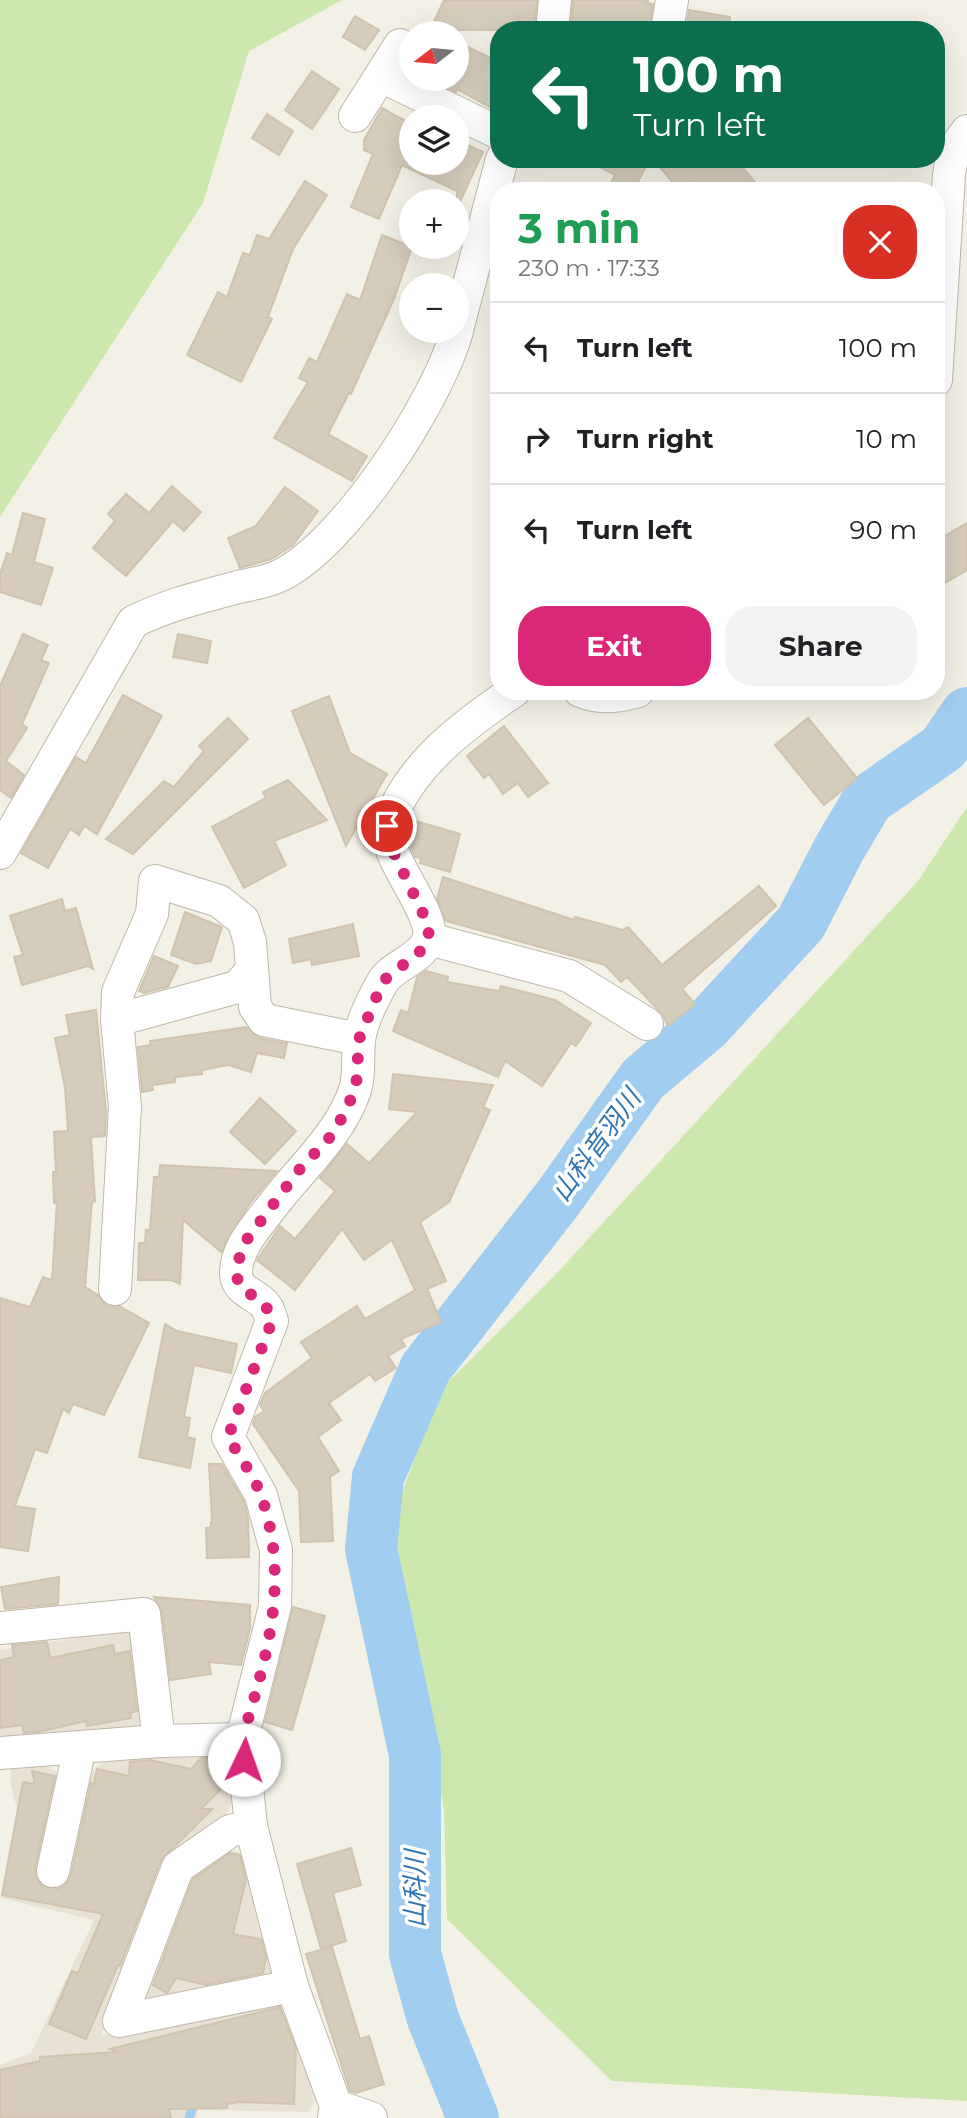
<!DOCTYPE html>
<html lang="en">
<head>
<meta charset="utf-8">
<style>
  body { margin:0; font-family:Montserrat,"Noto Sans JP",sans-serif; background:#f2f2f2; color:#202124; height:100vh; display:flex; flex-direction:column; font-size:26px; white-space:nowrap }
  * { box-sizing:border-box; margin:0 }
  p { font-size:23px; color:#757577 }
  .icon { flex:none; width:38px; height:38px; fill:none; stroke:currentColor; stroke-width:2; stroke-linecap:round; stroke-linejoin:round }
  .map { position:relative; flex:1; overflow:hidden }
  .sheet { position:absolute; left:490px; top:182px; width:455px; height:518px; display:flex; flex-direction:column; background:#fff; border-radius:28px; box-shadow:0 7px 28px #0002 }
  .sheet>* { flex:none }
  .guide { position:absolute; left:490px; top:21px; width:455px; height:147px; border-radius:28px; box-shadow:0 7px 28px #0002; background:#0b6e4f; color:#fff; overflow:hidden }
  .needle { width:46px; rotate:254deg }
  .fabs { position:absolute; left:399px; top:21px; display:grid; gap:14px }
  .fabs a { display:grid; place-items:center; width:70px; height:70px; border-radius:50%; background:#fff; box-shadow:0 7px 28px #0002; font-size:35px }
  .pin { position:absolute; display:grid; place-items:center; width:60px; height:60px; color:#fff; margin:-30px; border:4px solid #fff; border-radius:50%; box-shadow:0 2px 7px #0007 }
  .me { position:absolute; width:77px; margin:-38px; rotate:3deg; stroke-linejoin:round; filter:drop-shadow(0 0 5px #0008) }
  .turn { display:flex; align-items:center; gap:24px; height:147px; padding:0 28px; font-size:32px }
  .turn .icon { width:91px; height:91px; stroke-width:2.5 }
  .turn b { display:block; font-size:49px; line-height:60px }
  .round { display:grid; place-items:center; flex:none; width:74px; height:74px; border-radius:28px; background:#f2f2f2 }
  .overview { display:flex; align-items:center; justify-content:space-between; height:119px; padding:0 28px }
  h1 { font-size:42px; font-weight:700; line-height:52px; color:#1e9e55 }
  .primary-button { display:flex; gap:14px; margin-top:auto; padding:14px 28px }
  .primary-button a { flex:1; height:80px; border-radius:28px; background:#db2777; color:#fff; font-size:28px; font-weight:700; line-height:80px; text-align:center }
  .primary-button a+a { background:#f2f2f2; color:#202124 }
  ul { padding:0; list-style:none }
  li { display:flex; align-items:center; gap:21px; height:91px; padding:0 28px; border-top:2px solid #e0e0e0 }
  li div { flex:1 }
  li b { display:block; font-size:26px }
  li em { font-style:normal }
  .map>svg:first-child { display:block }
  .residential { fill:#e7e2d4 }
  .green { fill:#cce8ae }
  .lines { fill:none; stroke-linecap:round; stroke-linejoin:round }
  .stream { stroke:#a1cdf1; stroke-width:9 }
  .river { stroke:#a1cdf1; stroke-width:52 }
  .building { fill:#d5ccbb; stroke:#d0c4ae; stroke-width:2 }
  .street-casing { stroke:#bfb8a9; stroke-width:34 }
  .street { stroke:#fff; stroke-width:32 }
  .route { stroke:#db2777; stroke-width:12; stroke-dasharray:0 21.6 }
  .labels { text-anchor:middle; stroke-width:7; stroke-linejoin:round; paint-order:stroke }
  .water-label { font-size:26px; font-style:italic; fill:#2d75b3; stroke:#fff }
</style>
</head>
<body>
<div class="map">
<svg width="967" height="2118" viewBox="0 0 967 2118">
  <rect width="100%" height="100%" fill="#f3f0e6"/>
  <g class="residential">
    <polygon points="132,1629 151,1716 141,1734 0,1744 0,1650"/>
    <polygon points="237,1748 241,1789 217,1829 165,1878 101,2036 284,1994 319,2095 308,2112 198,2110 196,2118 0,2118 0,2065 31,2053 94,1920 1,1898 17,1809 11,1786 10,1764 46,1764 63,1777 86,1775 107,1760"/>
    <polygon points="219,1849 248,1853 275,1963 265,1984 153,2005 139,1984 188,1877"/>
  </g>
  <g class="green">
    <polygon points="0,0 342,0 249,51 203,203 0,517"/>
    <polygon points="967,807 967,2101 612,2081 447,1919 444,1811 422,1673 388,1530 440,1390 556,1274 918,881"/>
  </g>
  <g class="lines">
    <polyline class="stream" points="189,2118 195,2100"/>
    <polyline class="river" points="473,2118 433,2019 415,1954 415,1755 371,1549 378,1477 425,1369 559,1197 643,1079 706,1026 801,923 839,849 868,800 943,748 967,713"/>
  </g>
  <g class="building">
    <polygon points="444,0 537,0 534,30 430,30"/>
    <polygon points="573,0 648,0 647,3 653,4 649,30 570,30"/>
    <polygon points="689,10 730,17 729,30 686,30"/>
    <polygon points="355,16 379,30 365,50 343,37"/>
    <polygon points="457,42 499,62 499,112 457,89 456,92 429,79 457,79"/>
    <polygon points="312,71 339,89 312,129 285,110"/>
    <polygon points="382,108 411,124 411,163 457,163 457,140 483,152 457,208 457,191 402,165 379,219 351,207 373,154 364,150 364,140"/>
    <polygon points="267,114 293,131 279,155 252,138"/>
    <polygon points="585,159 650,159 633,191 607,191 615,175"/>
    <polygon points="653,159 736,159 762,191 701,191 692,181 680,191"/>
    <polygon points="305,181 327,195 293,249 268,317 272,319 241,382 187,355 218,292 227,297 243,253 250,255 257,235 269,239"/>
    <polygon points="382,235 412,247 394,299 351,394 349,393 328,434 367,456 352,481 274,438 308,382 299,378 309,358 317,362 347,294 360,300"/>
    <polygon points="172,486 201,512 184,531 173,521 126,576 93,548 115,521 108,514 126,494 149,513"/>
    <polygon points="285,487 318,511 293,545 271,559 240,568 228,538 256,526"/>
    <polygon points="23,513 45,519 34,562 53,568 41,605 0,592 0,574 7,553 12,555"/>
    <polygon points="967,523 967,570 936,588 936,541"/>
    <polygon points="23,634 48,645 41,660 49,663 22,724 27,728 6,761 24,775 11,798 0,790 0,686"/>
    <polygon points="178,634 211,641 207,663 173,657"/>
    <polygon points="123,695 162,716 97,834 84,826 79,835 70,829 48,868 21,853 76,757 86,763"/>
    <polygon points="329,696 350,753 387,774 346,846 292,711"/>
    <polygon points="228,718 248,739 133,854 106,839 164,781 174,787 204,751 199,746"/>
    <polygon points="808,718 857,778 824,805 775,745"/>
    <polygon points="504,726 548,783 528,797 518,783 503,794 489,774 484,778 467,756"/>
    <polygon points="288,780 327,820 274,841 286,865 244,888 212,827 266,798 263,792"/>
    <polygon points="412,820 460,834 450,872 420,863 421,858 415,857 408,837"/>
    <polygon points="443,877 574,920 575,917 623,930 628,927 662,965 759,886 776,906 682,989 695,1004 668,1026 663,1015 627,977 621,982 605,965 446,921 437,899"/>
    <polygon points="62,899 65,911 76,908 93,969 88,966 22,985 14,957 23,955 10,916"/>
    <polygon points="185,912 222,927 211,961 196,964 171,955"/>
    <polygon points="353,924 359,956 312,965 311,959 293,963 289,939"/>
    <polygon points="154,956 178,966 168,987 144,993 139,991"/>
    <polygon points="426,971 448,977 447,982 499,991 501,986 555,1000 591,1023 576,1046 571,1043 542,1086 505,1061 498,1077 393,1031 401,1010 408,1013 417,977"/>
    <polygon points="96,1010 106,1112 105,1136 91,1137 95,1201 92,1202 85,1287 98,1295 106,1305 119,1306 149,1323 104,1415 73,1404 69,1413 63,1409 47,1453 35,1449 15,1506 35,1509 28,1551 0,1547 0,1298 30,1307 43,1277 52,1280 57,1203 54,1203 53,1172 56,1172 54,1132 68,1131 65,1087 55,1038 70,1035 66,1015"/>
    <polygon points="246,1027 259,1038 287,1043 284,1058 257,1053 251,1072 228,1065 202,1070 202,1074 175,1077 175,1082 152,1085 153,1090 142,1092 138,1047 151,1045 150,1041"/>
    <polygon points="393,1074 493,1085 483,1107 490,1110 449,1202 420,1222 446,1281 427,1289 441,1322 401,1339 405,1346 388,1356 396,1368 375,1381 370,1374 329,1403 341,1420 318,1437 339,1471 330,1477 333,1541 301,1542 299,1491 253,1424 255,1417 264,1411 260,1405 265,1393 312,1358 301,1342 357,1306 365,1319 415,1290 392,1240 364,1260 342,1229 295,1290 257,1260 280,1226 295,1239 335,1191 320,1178 347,1144 369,1163 417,1112 389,1109"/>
    <polygon points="260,1098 296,1131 265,1164 230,1132"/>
    <polygon points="160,1165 277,1171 250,1203 221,1252 183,1220 180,1284 171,1280 138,1280 139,1243 145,1243 146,1230 150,1230 154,1177 159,1177"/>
    <polygon points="165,1324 177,1331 237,1344 231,1373 194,1365 184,1417 190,1418 187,1437 195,1439 190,1468 139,1457"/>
    <polygon points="209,1464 222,1464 244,1502 248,1518 249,1557 207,1558 206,1528 210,1528 212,1519"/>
    <polygon points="59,1577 58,1604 5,1609 1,1587"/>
    <polygon points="154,1597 250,1605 250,1629 241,1665 209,1662 211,1674 170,1680 162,1612"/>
    <polygon points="293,1607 325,1616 292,1730 265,1722"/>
    <polygon points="47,1642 50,1658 113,1645 115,1654 130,1651 137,1711 130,1713 131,1718 87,1726 86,1721 38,1732 24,1733 22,1725 0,1728 0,1660 14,1657 12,1645"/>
    <polygon points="201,1758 213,1758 227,1772 228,1782 201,1809 212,1809 161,1860 120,1966 118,1965 86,2039 49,2024 72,1971 78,1973 103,1914 2,1895 23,1782 35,1784 32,1771 55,1776 35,1868 41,1885 58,1889 66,1884 71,1875 91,1783 94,1784 97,1769 129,1776 130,1762 150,1760 191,1769"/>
    <polygon points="351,1848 361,1885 333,1893 346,1941 321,1949 297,1864"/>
    <polygon points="230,1853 240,1855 246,1880 233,1934 261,1939 266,1957 263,1973 206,1985 176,1978 167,1993 153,1985 193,1879"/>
    <polygon points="332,1947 360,2039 369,2036 384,2084 356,2093 350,2091 345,2076 306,1954"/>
    <polygon points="280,2007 296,2049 294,2104 239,2102 227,2104 227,2108 169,2109 171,2118 0,2118 0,2070 40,2061 40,2057 117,2052 110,2049"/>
  </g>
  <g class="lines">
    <g class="street-casing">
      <g id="street">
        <polyline points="552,30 555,0"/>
        <polyline points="667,30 672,0"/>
        <polyline points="381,76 499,133"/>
        <polyline points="355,116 400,45"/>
        <polyline points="457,330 502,159"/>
        <polyline points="936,380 949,175 953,150 967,131"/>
        <path d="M580,691C600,699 617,697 638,691"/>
        <path d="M0,853L133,622C167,605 201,597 238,587C252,584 267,582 279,576C345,545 438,400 457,331"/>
        <polyline points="429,939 569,976 647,1024"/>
        <polyline points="117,1020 237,987 252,970"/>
        <polyline points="115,1289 125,1107 117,1020 118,992 152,914 155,881 219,901 243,920 250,942 255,1007 264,1020 359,1039"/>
        <polyline points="0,1628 144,1614 159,1741"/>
        <polyline points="0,1753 159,1741 242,1739"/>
        <polyline points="251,1826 230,1831 178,1867 119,2021 292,1986"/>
        <polyline points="53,1871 80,1747"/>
        <polyline points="336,2106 371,2118"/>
        <path d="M334,2118L336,2106L292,1986L251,1826L242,1739L275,1606L276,1550L261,1495L228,1437L272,1321C270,1315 268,1307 263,1303C253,1293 236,1290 236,1273C236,1247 258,1225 273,1205C301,1168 340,1135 355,1090C360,1075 357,1058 359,1042C360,1025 373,999 382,983C391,966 420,960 428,941C439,915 379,854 389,824C408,766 465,724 514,691"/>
      </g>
    </g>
    <use href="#street" class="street"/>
  </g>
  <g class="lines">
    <path class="route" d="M244,1760L242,1739C267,1657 290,1582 262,1498C255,1477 239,1456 228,1437L272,1321L265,1304L240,1287L236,1274L242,1246L299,1170L331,1136L343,1116L356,1088L359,1039L383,981L423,949L429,939L428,924L391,847L387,826"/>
  </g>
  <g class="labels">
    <g class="water-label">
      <text transform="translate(596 1145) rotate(-54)" y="9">山科音羽川</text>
      <text transform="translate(415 1889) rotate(-90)" y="9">山科川</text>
    </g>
  </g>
</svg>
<div class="fabs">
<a><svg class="needle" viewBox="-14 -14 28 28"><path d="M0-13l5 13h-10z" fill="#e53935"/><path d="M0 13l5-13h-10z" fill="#757577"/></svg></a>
<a><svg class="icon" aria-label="layers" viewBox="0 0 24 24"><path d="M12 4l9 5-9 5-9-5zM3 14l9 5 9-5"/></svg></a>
<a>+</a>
<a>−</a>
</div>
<div class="pin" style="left:387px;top:826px;background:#d93025"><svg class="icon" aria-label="arrive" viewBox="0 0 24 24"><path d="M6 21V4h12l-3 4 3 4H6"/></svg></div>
<svg class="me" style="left:244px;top:1760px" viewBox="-20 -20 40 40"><circle r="19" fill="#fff"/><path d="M0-13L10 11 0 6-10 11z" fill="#db2777"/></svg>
<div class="guide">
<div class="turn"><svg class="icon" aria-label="left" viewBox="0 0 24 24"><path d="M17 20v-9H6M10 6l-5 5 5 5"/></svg><div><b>100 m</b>Turn left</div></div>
</div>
<section class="sheet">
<div class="overview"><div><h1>3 min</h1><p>230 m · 17:33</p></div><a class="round" style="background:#d93025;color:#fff"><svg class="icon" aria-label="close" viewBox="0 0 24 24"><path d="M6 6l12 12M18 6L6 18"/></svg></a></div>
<ul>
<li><svg class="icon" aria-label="left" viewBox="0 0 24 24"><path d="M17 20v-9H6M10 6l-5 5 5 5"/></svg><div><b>Turn left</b></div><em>100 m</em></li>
<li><svg class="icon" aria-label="right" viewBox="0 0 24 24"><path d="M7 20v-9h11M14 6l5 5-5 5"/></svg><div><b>Turn right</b></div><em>10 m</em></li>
<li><svg class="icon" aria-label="left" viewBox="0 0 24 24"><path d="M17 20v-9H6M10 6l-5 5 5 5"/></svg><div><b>Turn left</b></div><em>90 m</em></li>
</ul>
<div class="primary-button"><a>Exit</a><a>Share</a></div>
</section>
</div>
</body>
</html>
